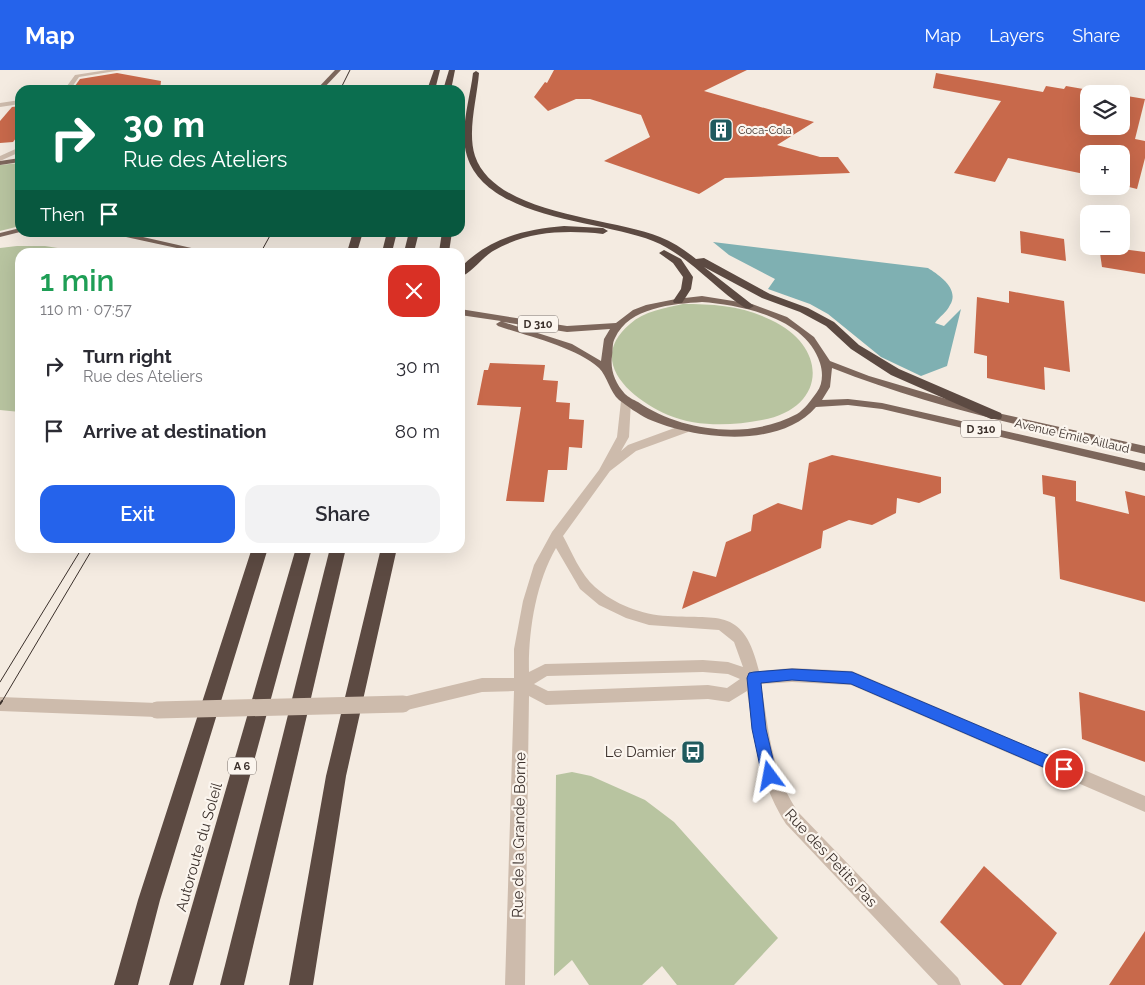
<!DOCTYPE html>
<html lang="en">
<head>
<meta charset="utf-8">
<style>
  body { margin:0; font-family:Raleway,sans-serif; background:#f2f2f3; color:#2b2b33; height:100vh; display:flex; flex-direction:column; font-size:19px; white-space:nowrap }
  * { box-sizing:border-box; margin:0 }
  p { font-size:16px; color:#7c7c81 }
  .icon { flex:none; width:28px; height:28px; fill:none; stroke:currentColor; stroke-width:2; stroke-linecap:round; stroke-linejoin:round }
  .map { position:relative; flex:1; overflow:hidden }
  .drawer { position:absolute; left:15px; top:178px; width:450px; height:305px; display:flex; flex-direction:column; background:#fff; border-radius:15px; box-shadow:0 5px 20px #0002 }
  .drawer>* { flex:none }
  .guide { position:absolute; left:15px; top:15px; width:450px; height:152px; border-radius:15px; box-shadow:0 5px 20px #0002; background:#0b6e4f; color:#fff; overflow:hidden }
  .controls { position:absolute; left:1080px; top:15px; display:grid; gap:10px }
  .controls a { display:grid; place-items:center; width:50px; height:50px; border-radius:10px; background:#fff; box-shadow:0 5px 20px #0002; font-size:25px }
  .pin { position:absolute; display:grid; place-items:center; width:42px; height:42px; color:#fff; margin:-21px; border:2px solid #fff; border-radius:50%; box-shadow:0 1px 5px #0007 }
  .me { position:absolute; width:55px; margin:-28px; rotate:347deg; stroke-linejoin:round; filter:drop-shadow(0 0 4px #0008) }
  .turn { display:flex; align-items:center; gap:18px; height:105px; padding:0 25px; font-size:22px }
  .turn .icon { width:65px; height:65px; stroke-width:2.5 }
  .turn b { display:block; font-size:35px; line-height:42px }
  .then { display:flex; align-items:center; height:48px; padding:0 25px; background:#0003; gap:10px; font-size:19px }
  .round { display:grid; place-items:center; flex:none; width:52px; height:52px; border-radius:15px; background:#f2f2f3 }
  .summary { display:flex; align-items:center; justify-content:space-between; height:85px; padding:0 25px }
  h1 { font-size:30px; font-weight:600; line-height:38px; color:#1e9e55 }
  .cta { display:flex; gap:10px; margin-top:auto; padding:10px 25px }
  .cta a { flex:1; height:58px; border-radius:15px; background:#2563eb; color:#fff; font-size:20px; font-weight:600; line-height:58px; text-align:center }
  .cta a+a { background:#f2f2f3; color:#2b2b33 }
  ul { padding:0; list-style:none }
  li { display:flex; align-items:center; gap:15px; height:65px; padding:0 25px }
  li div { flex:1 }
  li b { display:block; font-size:19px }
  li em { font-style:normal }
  header { display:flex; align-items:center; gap:30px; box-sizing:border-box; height:70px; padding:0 25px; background:#2563eb; color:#fff }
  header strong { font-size:24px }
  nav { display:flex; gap:28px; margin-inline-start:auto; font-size:18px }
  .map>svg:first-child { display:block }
  .green { fill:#b8c4a0 }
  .water { fill:#7fb0b2 }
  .building { fill:#c8694b }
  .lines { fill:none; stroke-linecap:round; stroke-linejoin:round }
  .minor { fill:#cdbbac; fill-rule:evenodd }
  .major { fill:#7d675c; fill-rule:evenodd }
  .highway { fill:#5c4a42; fill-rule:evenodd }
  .tram-far1 { stroke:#3b302b; stroke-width:1 }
  .tram { stroke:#3b302b; stroke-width:2 }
  .minor-bridge { stroke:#cdbbac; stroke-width:17 }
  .route { fill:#2563eb; stroke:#184099 }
  .labels { text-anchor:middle; stroke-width:4.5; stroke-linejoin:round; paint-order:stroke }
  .far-poi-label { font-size:11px; fill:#3b302b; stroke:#fbf5ee; text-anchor:start }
  .shield { fill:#fbf5ee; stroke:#756b66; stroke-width:1 }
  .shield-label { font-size:11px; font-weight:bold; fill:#3b302b }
  .street-label { font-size:12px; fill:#3b302b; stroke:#fbf5ee }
  .near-poi-label { font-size:15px; fill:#3b302b; stroke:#fbf5ee; text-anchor:end }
  .near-street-label { font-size:15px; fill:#3b302b; stroke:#fbf5ee }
</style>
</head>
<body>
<header>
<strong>Map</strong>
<nav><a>Map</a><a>Layers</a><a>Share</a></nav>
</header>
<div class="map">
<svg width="1145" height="915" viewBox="0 0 1145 915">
  <rect width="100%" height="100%" fill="#f4ebe1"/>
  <g class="green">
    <polygon points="20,93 20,156 0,161 0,95"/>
    <polygon points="17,176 45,176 83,182 20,182 20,342 0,340 0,178"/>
    <path d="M683,234C714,234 743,236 771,250C829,277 827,338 762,350C731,356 697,357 668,345C631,329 586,291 630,254C644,241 665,238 683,234Z"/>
    <polygon points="572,702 591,706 645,730 674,752 778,868 734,915 677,915 662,896 642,915 589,915 572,890 554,906 556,705"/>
  </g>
  <path class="water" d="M713,172L928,198C939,205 960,219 950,235C947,242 939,247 935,253L944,256L961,239L947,296L921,306L881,287L828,244L810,234L768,219L775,209L729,185Z"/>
  <g class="building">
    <polygon points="554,0 747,0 704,21 814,52 777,75 820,87 838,87 850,103 725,108 699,124 604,91 650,67 641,45 590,29 576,29 548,41 534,27 545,12 547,13"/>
    <polygon points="117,3 161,11 160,20 72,20 80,9"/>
    <polygon points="936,3 1043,22 1046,16 1064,19 1066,16 1089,20 1089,56 1121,56 1121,25 1145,29 1135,69 1145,71 1145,88 1137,119 1121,115 1121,84 1089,84 1089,105 1008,88 995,112 954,103 1001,31 933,18"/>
    <polygon points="20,36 20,63 13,72 0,73 0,51 12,37"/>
    <polygon points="1020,161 1064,169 1066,191 1021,183"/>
    <polygon points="1099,176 1145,182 1145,204 1102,197"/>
    <polygon points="1009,221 1064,231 1070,302 1044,297 1045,320 987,308 987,286 974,283 977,227 1009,233"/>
    <polygon points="490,293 545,295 543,310 558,311 556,332 570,333 569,349 584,350 582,378 569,377 567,400 548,400 544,432 506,431 521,337 477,335 484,300 488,300"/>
    <polygon points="832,385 941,407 941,423 919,433 897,428 896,443 872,455 849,450 823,461 821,478 682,539 693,501 716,507 726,472 751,461 753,445 778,433 802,440 809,393"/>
    <polygon points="1042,405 1076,411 1076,431 1129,444 1125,421 1145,426 1145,532 1060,509 1055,427 1043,424"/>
    <polygon points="1079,622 1145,641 1145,692 1082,669"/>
    <polygon points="984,796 1057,863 1021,915 1004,915 940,852"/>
    <polygon points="1145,861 1145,915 1109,915"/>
  </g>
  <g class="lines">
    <g class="minor">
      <polygon points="107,0 122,0 79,7 70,20 64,20 75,5"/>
      <polygon points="188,17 190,20 182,20"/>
      <polygon points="20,30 20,34 0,37 0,33"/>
      <polygon points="20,77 20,82 0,91 0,86"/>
      <path d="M626,328L631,331L629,367L621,381L628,375L680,356H688L690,359L688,362L636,381L610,401L563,466C572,482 580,504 595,517C614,534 642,545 668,546C720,549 744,538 759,601L792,598L852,601L1145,726V742L851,615L792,612L761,614C769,660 771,702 798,742L958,908L961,915H938L786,754C759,712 754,669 747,621L729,632L708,629L546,635L529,626L525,915H505L514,621L482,622L403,641L398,639L395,634L398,629L403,627L482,608H514V579L523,531L534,495L552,462L599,400L617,367L621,331ZM556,478L580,519L599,535L626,548L649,555L719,560L734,572L743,597L728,592L703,590L545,594L529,602C528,562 536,512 556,478ZM703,602L728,604L740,609L727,618L708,615L548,621L534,614L547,606Z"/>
      <polygon points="0,627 157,633 162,635 165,640 162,645 157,647 0,641"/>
    </g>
    <g class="major">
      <polygon points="335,0 341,0 322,20 316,20"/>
      <polygon points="20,88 20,92 0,95 0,91"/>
      <polygon points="20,158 20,162 0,167 0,163"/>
      <polygon points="103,162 121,162 209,182 195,182"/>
      <path d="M702,226L752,234L787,247L814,267L830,291L869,306L984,340L1145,376V384C1039,360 933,338 832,298L830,317L822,330L848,329L882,333L1145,393V401L882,339L848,335L816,337C779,380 694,369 648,349C638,344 627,336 619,330C610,322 607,306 599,298C576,277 527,266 498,256L496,254L501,251L460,245V239L567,256L616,253L633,240L646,235L676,229ZM702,232C742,235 806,248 820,293C823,302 823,314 817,322C812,329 804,340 797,344C749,370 682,362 638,332C634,330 628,327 625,324C615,313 610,300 612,286C613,280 612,273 615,268C629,237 673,234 702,232ZM503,252L567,262L610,259L604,269L601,291L572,274Z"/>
    </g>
    <g class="highway">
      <polygon points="434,0 440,0 435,20 427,20"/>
      <polygon points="449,0 455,0 451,20 443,20"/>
      <path d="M476,1L479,3C477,29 467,61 475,86C495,145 610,147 660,167C673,172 685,180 696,189L704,188L770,224L808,238L834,252L859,275L899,299L1001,343L1002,346L1001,349H991L891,305L851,279L826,256L800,242L762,228L704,197L754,236L749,239L745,238C714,218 688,185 653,171C601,150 487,150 467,86C459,61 470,29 473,3Z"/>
      <path d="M564,156L603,158L608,161L603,164C565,160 527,161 493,181C483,187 469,205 460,207V198C488,169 524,159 564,156Z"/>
      <polygon points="353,162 363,162 357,182 347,182"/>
      <polygon points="387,162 397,162 392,182 382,182"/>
      <polygon points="409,162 419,162 414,182 404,182"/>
      <polygon points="442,162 452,162 449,182 439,182"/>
      <polygon points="664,180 681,189 693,207 691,219 682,233 674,233 673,231 681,219 683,207 673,193 659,183"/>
      <polygon points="252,478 268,478 160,830 138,915 114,915 138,830"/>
      <polygon points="296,478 312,478 193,915 169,915"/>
      <polygon points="330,478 346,478 244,915 220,915"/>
      <polygon points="381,478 397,478 346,706 313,915 289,915 326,706"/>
    </g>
    <g class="tram-far1">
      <polyline points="340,20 350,0"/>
      <polyline points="261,182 272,162"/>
      <polyline points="0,612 82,478"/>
      <polyline points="1,633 93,478"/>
    </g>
    <polyline class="tram" points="0,634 2,631"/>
    <polyline class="minor-bridge" points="157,640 403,634"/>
  </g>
  <polygon class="route" points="792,599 852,602 1069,694 1072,699 1069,704 1064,706 851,614 792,610 761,613 766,659 777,706 775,711 770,713 765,711 762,706 752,659 747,608 749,603 754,602"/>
  <defs>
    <g id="building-square" transform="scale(1.25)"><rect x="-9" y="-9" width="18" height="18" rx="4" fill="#1f5a5e" stroke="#fbf5ee"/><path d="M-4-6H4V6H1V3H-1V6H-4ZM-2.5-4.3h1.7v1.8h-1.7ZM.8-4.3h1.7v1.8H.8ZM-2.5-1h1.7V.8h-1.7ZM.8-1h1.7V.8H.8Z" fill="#fff"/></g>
    <g id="bus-square" transform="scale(1.25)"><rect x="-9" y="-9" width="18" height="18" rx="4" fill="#1f5a5e" stroke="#fbf5ee"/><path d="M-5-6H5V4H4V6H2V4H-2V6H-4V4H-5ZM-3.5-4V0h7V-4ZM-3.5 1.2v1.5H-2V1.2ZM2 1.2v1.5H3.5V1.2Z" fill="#fff"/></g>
  </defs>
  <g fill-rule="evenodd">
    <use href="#building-square" x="721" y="60"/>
    <use href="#bus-square" x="693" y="682"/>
  </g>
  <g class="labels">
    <g class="far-poi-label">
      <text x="738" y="64">Coca-Cola</text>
    </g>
    <g class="shield">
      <rect x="518" y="245.5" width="40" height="17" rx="4"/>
      <rect x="961" y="350.5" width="40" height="17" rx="4"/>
      <rect x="228" y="687.5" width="28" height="17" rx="4"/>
    </g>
    <g class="shield-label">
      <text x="538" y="258">D 310</text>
      <text x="981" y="363">D 310</text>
      <text x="242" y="700">A 6</text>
    </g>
    <g class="street-label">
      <text transform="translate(1072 366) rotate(13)" y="4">Avenue Émile Aillaud</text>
    </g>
    <g class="near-poi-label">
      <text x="676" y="687">Le Damier</text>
    </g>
    <g class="near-street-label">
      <text transform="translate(519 765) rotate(-89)" y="5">Rue de la Grande Borne</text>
      <text transform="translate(199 777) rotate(-74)" y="5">Autoroute du Soleil</text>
      <text transform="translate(831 788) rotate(47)" y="5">Rue des Petits Pas</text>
    </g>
  </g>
</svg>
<div class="controls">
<a><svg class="icon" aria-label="layers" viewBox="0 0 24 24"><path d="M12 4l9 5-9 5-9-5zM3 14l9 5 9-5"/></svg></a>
<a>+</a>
<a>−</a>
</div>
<div class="pin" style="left:1064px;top:699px;background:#d93025"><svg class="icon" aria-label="arrive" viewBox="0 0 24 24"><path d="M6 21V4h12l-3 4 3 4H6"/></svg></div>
<svg class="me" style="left:770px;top:706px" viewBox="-20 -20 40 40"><path d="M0-17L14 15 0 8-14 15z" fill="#2563eb" stroke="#fff" stroke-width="4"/></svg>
<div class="guide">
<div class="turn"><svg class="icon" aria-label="right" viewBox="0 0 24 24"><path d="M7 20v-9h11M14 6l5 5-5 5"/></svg><div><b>30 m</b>Rue des Ateliers</div></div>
<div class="then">Then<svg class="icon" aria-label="arrive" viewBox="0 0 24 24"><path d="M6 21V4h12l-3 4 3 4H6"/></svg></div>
</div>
<section class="drawer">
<div class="summary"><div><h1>1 min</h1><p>110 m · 07:57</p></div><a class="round" style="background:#d93025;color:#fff"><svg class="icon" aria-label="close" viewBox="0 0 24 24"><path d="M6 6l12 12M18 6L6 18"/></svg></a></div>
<ul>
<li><svg class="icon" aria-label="right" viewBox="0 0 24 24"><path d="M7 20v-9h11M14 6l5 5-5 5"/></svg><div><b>Turn right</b><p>Rue des Ateliers</p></div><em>30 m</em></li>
<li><svg class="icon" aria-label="arrive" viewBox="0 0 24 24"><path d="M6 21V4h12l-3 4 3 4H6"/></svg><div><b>Arrive at destination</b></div><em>80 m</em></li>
</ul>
<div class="cta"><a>Exit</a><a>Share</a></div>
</section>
</div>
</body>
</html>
